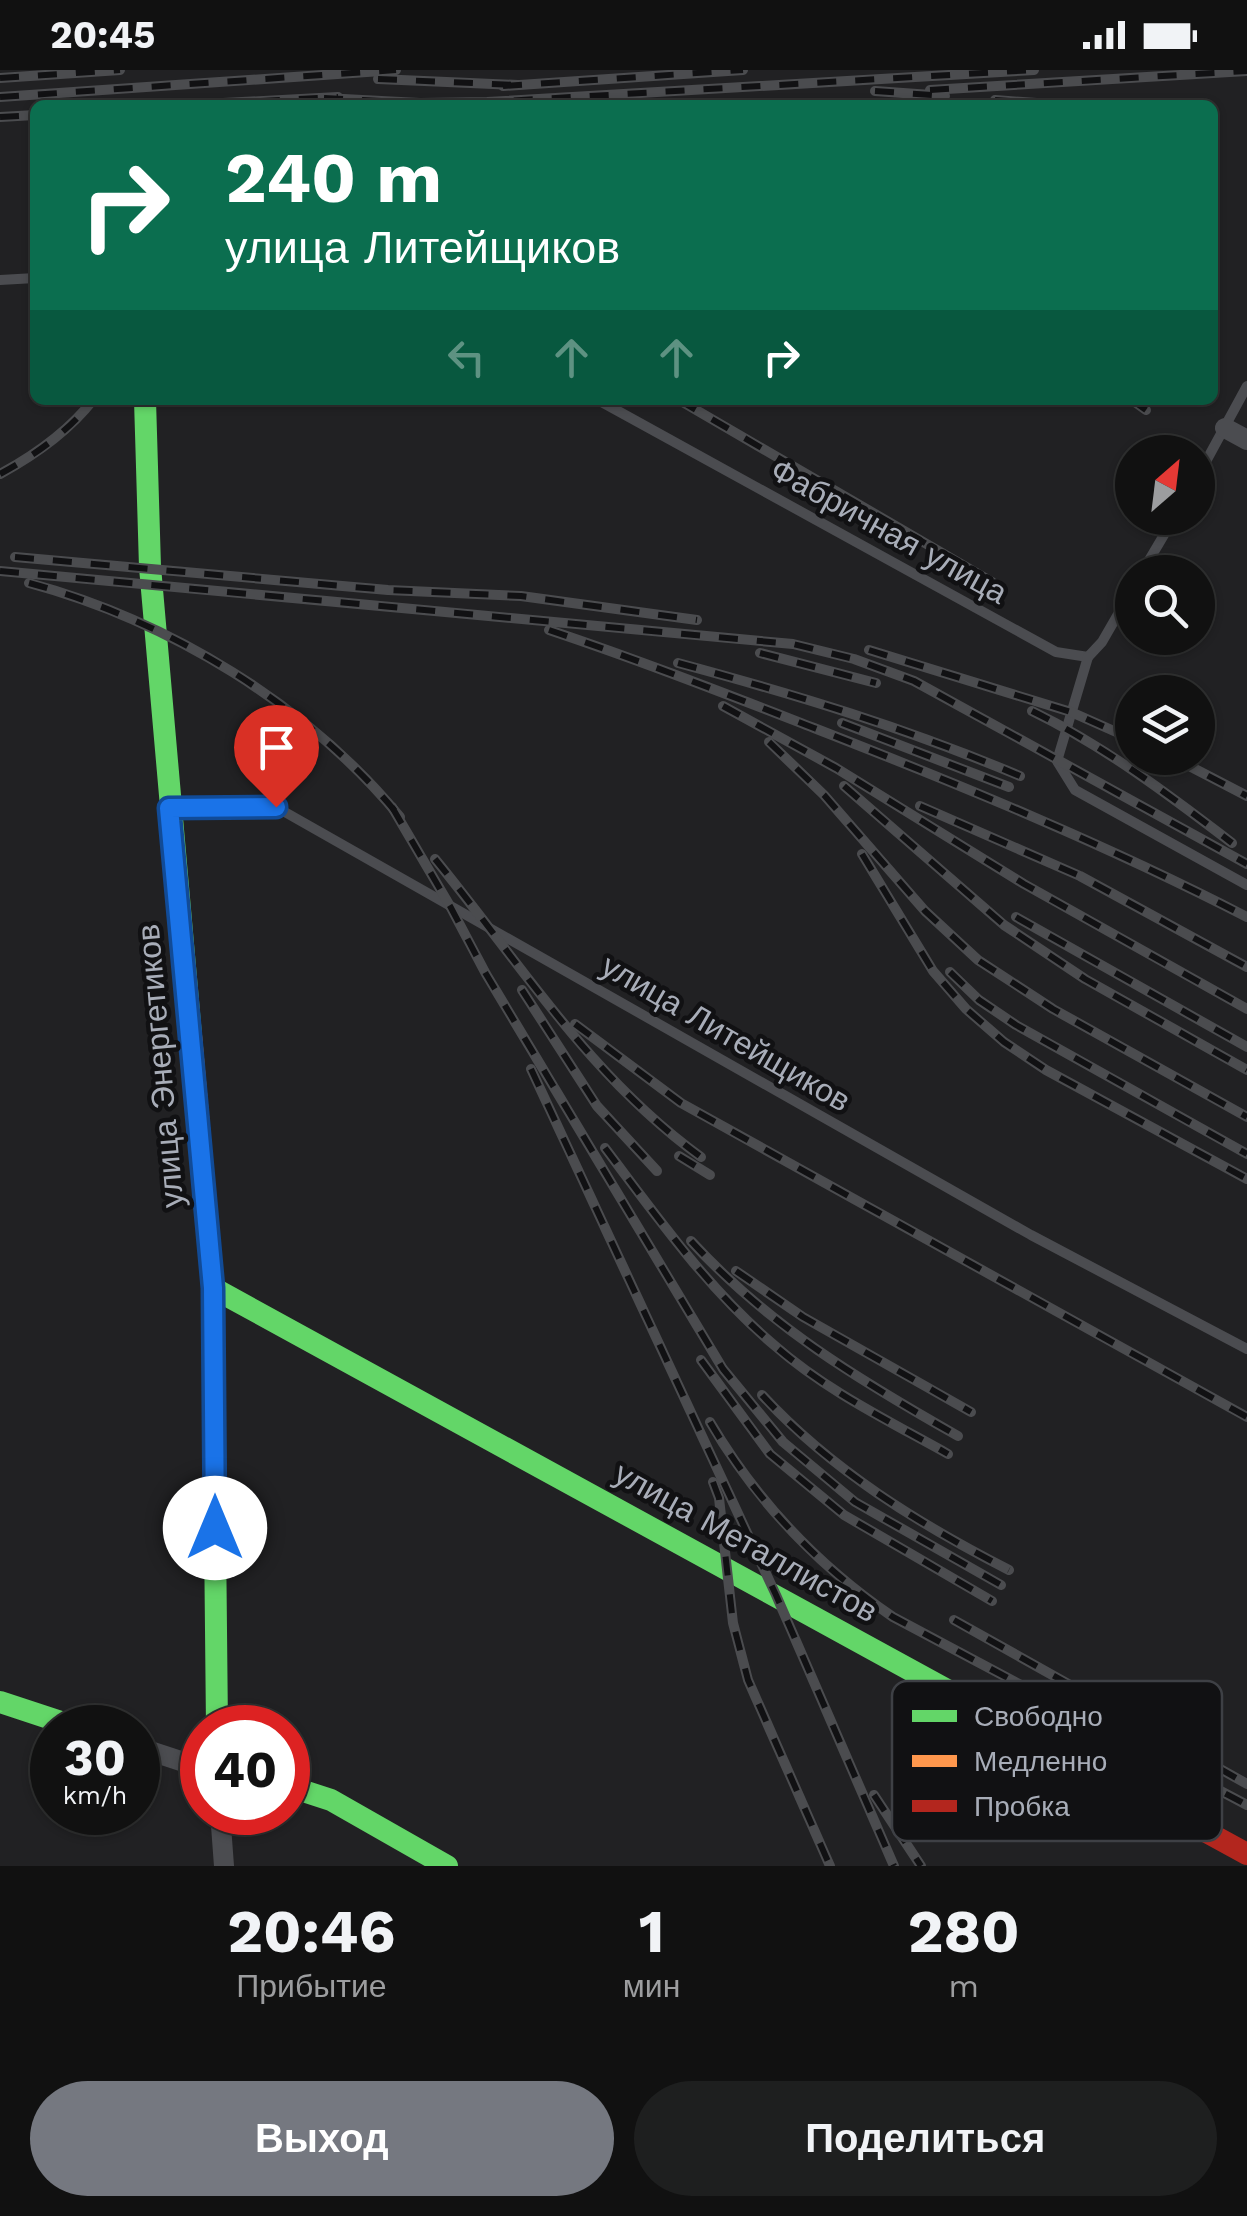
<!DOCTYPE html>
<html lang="ru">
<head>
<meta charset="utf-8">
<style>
  body { margin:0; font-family:"Work Sans",sans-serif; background:#1e1f1f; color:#f1f3f6; height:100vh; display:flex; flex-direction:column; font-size:38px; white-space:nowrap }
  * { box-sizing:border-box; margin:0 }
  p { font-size:32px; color:#9c9d9f }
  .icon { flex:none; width:55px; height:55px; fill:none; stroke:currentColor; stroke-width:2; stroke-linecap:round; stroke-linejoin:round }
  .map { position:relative; height:1796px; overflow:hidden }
  .drawer { display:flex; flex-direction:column; background:#111; flex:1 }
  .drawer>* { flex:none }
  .banner { position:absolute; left:30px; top:30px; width:1188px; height:305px; border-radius:15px; box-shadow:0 2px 8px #0004,0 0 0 2px #303131; background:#0b6e4f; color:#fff; overflow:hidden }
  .needle { width:65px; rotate:28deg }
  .controls { position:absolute; left:1115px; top:365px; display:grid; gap:20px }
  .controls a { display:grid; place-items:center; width:100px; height:100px; border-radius:50%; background:#111; box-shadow:0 2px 8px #0004,0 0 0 2px #303131; font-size:50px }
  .speed { position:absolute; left:30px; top:1635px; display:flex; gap:20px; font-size:50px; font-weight:700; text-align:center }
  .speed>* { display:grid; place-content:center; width:130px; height:130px; border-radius:50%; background:#111; box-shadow:0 2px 8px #0004,0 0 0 2px #303131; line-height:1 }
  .speed small { font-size:25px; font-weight:400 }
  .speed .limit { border:15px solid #d22; background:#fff; color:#111 }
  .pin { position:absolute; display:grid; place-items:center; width:85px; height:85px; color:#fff; margin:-102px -42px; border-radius:50% 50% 50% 0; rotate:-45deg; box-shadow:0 0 10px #0007 }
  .pin .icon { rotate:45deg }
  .me { position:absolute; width:110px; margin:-55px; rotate:0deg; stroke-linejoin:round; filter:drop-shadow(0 0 8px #0008) }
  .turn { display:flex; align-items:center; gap:35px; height:210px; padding:0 30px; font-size:45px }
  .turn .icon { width:130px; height:130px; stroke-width:2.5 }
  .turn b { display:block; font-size:70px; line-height:85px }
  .lanes { display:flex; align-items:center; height:95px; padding:0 30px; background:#0003; justify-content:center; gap:50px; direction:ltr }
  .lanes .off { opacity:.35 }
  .eta { display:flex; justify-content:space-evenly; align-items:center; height:170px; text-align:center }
  .eta b { font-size:60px; font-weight:700; line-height:70px }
  .button { display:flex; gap:20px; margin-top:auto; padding:20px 30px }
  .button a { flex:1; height:115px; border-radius:60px; background:#757880; color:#fff; font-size:40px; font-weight:700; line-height:115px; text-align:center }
  .button a+a { background:#1e1f1f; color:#f1f3f6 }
  .status { display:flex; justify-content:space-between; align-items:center; height:70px; padding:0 50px; background:#111; direction:ltr }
  .status svg { height:28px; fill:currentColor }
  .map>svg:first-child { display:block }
  .built { fill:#212123; fill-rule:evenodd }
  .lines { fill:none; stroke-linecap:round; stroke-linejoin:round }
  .lane { stroke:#4b4c50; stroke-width:10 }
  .street { stroke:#4b4c50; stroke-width:20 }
  .fast { stroke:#63d668; stroke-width:22 }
  .slow { stroke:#ff974d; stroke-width:22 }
  .jam { stroke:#b3261e; stroke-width:22 }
  .rail-casing { stroke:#4b4c4f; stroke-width:10 }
  .rail { stroke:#111113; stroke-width:6; stroke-dasharray:19; stroke-linecap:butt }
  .route-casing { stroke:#114b97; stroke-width:25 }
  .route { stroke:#1a73e8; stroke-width:18 }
  .labels { text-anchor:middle; stroke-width:9; stroke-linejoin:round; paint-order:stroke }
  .street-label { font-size:32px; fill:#a8adb8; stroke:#111113 }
  .key { fill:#111113; stroke:#3e4045; stroke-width:2.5 }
  .key-label { font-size:28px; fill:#a8adb8 }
</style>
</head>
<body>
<div class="status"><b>20:45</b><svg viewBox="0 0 49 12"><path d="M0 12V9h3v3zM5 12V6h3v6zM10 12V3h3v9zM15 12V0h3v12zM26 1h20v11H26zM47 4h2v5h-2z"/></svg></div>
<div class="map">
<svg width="1247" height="1796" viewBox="0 0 1247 1796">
  <rect width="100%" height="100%" fill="#171717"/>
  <path class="built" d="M0,0H1247V1796H0ZM35,35H1212V330H35ZM1132,382H1198V448H1132ZM1132,502H1198V568H1132ZM1132,622H1198V688H1132ZM52,1658H138V1742H52ZM202,1658H288V1742H202Z"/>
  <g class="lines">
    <g class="lane">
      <polyline points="0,210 35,208"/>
      <polyline points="598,330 1056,582 1088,587 1102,572 1132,520"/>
      <polyline points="1198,406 1247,316"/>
      <polyline points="1142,502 1174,448"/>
      <polyline points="1088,587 1057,691 1075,720 1247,815"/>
      <polyline points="174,737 276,737 1031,1165 1247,1279"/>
    </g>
    <g class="street">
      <polyline points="1225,358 1247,370"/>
      <polyline points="138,1677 202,1698"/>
      <polyline points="220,1742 224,1796"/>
    </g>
    <g class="fast">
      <polyline points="145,330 150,497 191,965"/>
      <polyline points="213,1218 967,1631"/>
      <polyline points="215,1462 217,1658"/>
      <polyline points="0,1632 79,1658"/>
      <polyline points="288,1716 331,1730 447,1796"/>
    </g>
    <polyline class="slow" points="191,965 213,1218 215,1462"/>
    <polyline class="jam" points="967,1631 1247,1784"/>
    <g class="rail-casing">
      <g id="rail">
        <polyline points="0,8 120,0"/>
        <polyline points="378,9 518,15"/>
        <polyline points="503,16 743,0"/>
        <polyline points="930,20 1247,1"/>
        <polyline points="875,21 945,26"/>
        <polyline points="0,27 396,0"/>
        <polyline points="324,28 420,33 487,32 1034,0"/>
        <polyline points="995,30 1065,35"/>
        <polyline points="185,35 338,27"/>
        <polyline points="0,47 35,45"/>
        <polyline points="679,330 992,512"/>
        <polyline points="1132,330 1146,340"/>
        <path d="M0,404C35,385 68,362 93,330"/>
        <polyline points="15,487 388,520 521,526 697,550"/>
        <polyline points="0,501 793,574 854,589 914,611 1247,794"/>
        <path d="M29,513C169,551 307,634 400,747"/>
        <path d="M549,560C639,590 726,624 814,658C961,715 1107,775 1247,847"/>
        <polyline points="869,580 1071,642 1132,669"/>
        <polyline points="760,583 876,613"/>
        <path d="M678,593C797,625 906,658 1020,706"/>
        <polyline points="723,636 836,698 1024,814 1247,939"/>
        <path d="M1032,641C1104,676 1168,724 1232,773"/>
        <polyline points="842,653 1009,717"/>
        <polyline points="769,672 824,725 925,841 978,890 1053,939 1247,1047"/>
        <polyline points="1174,688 1247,726"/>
        <polyline points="844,716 1004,855 1085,909 1247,1000"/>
        <polyline points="920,736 1080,806 1247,897"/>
        <polyline points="392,737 450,836 486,904 723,1299 783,1372 855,1432 1001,1515"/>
        <polyline points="862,784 933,901 966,939 1004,972 1046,1000 1247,1109"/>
        <path d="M435,789C522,895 589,1006 701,1087"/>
        <polyline points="1016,847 1247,977"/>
        <polyline points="950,902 979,930 1016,955 1247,1084"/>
        <polyline points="522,920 597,1036 657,1101"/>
        <polyline points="575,954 681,1033 1247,1347"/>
        <polyline points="531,999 776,1525 894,1796"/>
        <path d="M605,1078C658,1148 707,1218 774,1275C825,1320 889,1351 948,1384"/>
        <polyline points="679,1086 710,1105"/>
        <path d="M691,1171C769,1256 859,1310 958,1366"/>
        <polyline points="736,1201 803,1247 971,1342"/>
        <polyline points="701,1290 770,1384 844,1445 992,1531"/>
        <path d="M762,1325C831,1400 919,1454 1009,1500"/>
        <path d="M710,1352C757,1432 817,1495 893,1547L1247,1735"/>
        <polyline points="713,1412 719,1428 733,1553 748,1610 830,1796"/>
        <polyline points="954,1550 1247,1714"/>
        <polyline points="874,1725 921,1796"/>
      </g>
    </g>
    <use href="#rail" class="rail"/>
  </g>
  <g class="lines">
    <g class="route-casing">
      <polyline id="route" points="215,1458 213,1218 169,738 276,737"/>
    </g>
    <use href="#route" class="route"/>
  </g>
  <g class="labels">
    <g class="street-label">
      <text transform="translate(889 461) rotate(29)" y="11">Фабричная улица</text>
      <text transform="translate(726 963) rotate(30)" y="11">улица Литейщиков</text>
      <text transform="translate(160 996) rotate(-95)" y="11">улица Энергетиков</text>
      <text transform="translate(746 1472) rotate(29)" y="11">улица Металлистов</text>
    </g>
  </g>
  <rect x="892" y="1611" width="330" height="160" rx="15" class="key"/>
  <rect x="912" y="1640" width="45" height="12" fill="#63d668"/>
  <rect x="912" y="1685" width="45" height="12" fill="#ff974d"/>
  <rect x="912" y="1730" width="45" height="12" fill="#b3261e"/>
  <g class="key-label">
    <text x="974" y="1656">Свободно</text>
    <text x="974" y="1701">Медленно</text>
    <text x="974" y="1746">Пробка</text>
  </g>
</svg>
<div class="controls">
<a><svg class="needle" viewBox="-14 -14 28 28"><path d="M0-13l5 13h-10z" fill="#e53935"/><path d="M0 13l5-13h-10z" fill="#9c9d9f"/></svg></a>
<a><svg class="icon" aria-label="search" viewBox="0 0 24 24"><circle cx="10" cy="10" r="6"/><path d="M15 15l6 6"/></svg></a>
<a><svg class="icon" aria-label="layers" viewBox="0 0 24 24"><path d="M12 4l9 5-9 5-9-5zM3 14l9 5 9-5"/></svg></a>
</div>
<div class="speed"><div>30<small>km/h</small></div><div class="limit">40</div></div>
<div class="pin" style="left:276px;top:737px;background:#d93025"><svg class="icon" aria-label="arrive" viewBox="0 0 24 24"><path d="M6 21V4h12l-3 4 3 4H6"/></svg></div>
<svg class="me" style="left:215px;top:1458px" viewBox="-20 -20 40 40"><circle r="19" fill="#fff"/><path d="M0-13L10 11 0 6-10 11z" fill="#1a73e8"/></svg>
<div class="banner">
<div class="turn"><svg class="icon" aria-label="right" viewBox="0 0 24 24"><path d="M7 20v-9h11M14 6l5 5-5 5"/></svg><div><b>240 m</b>улица Литейщиков</div></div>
<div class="lanes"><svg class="icon off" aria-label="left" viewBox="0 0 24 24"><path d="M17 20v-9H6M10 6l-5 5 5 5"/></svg><svg class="icon off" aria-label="ahead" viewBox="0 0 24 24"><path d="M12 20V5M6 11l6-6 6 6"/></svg><svg class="icon off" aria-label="ahead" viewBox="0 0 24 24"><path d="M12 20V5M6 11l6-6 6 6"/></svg><svg class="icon" aria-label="right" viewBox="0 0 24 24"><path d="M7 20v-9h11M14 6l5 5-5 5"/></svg></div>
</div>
</div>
<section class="drawer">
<div class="eta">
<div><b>20:46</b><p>Прибытие</p></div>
<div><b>1</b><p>мин</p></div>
<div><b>280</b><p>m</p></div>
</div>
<div class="button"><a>Выход</a><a>Поделиться</a></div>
</section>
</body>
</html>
